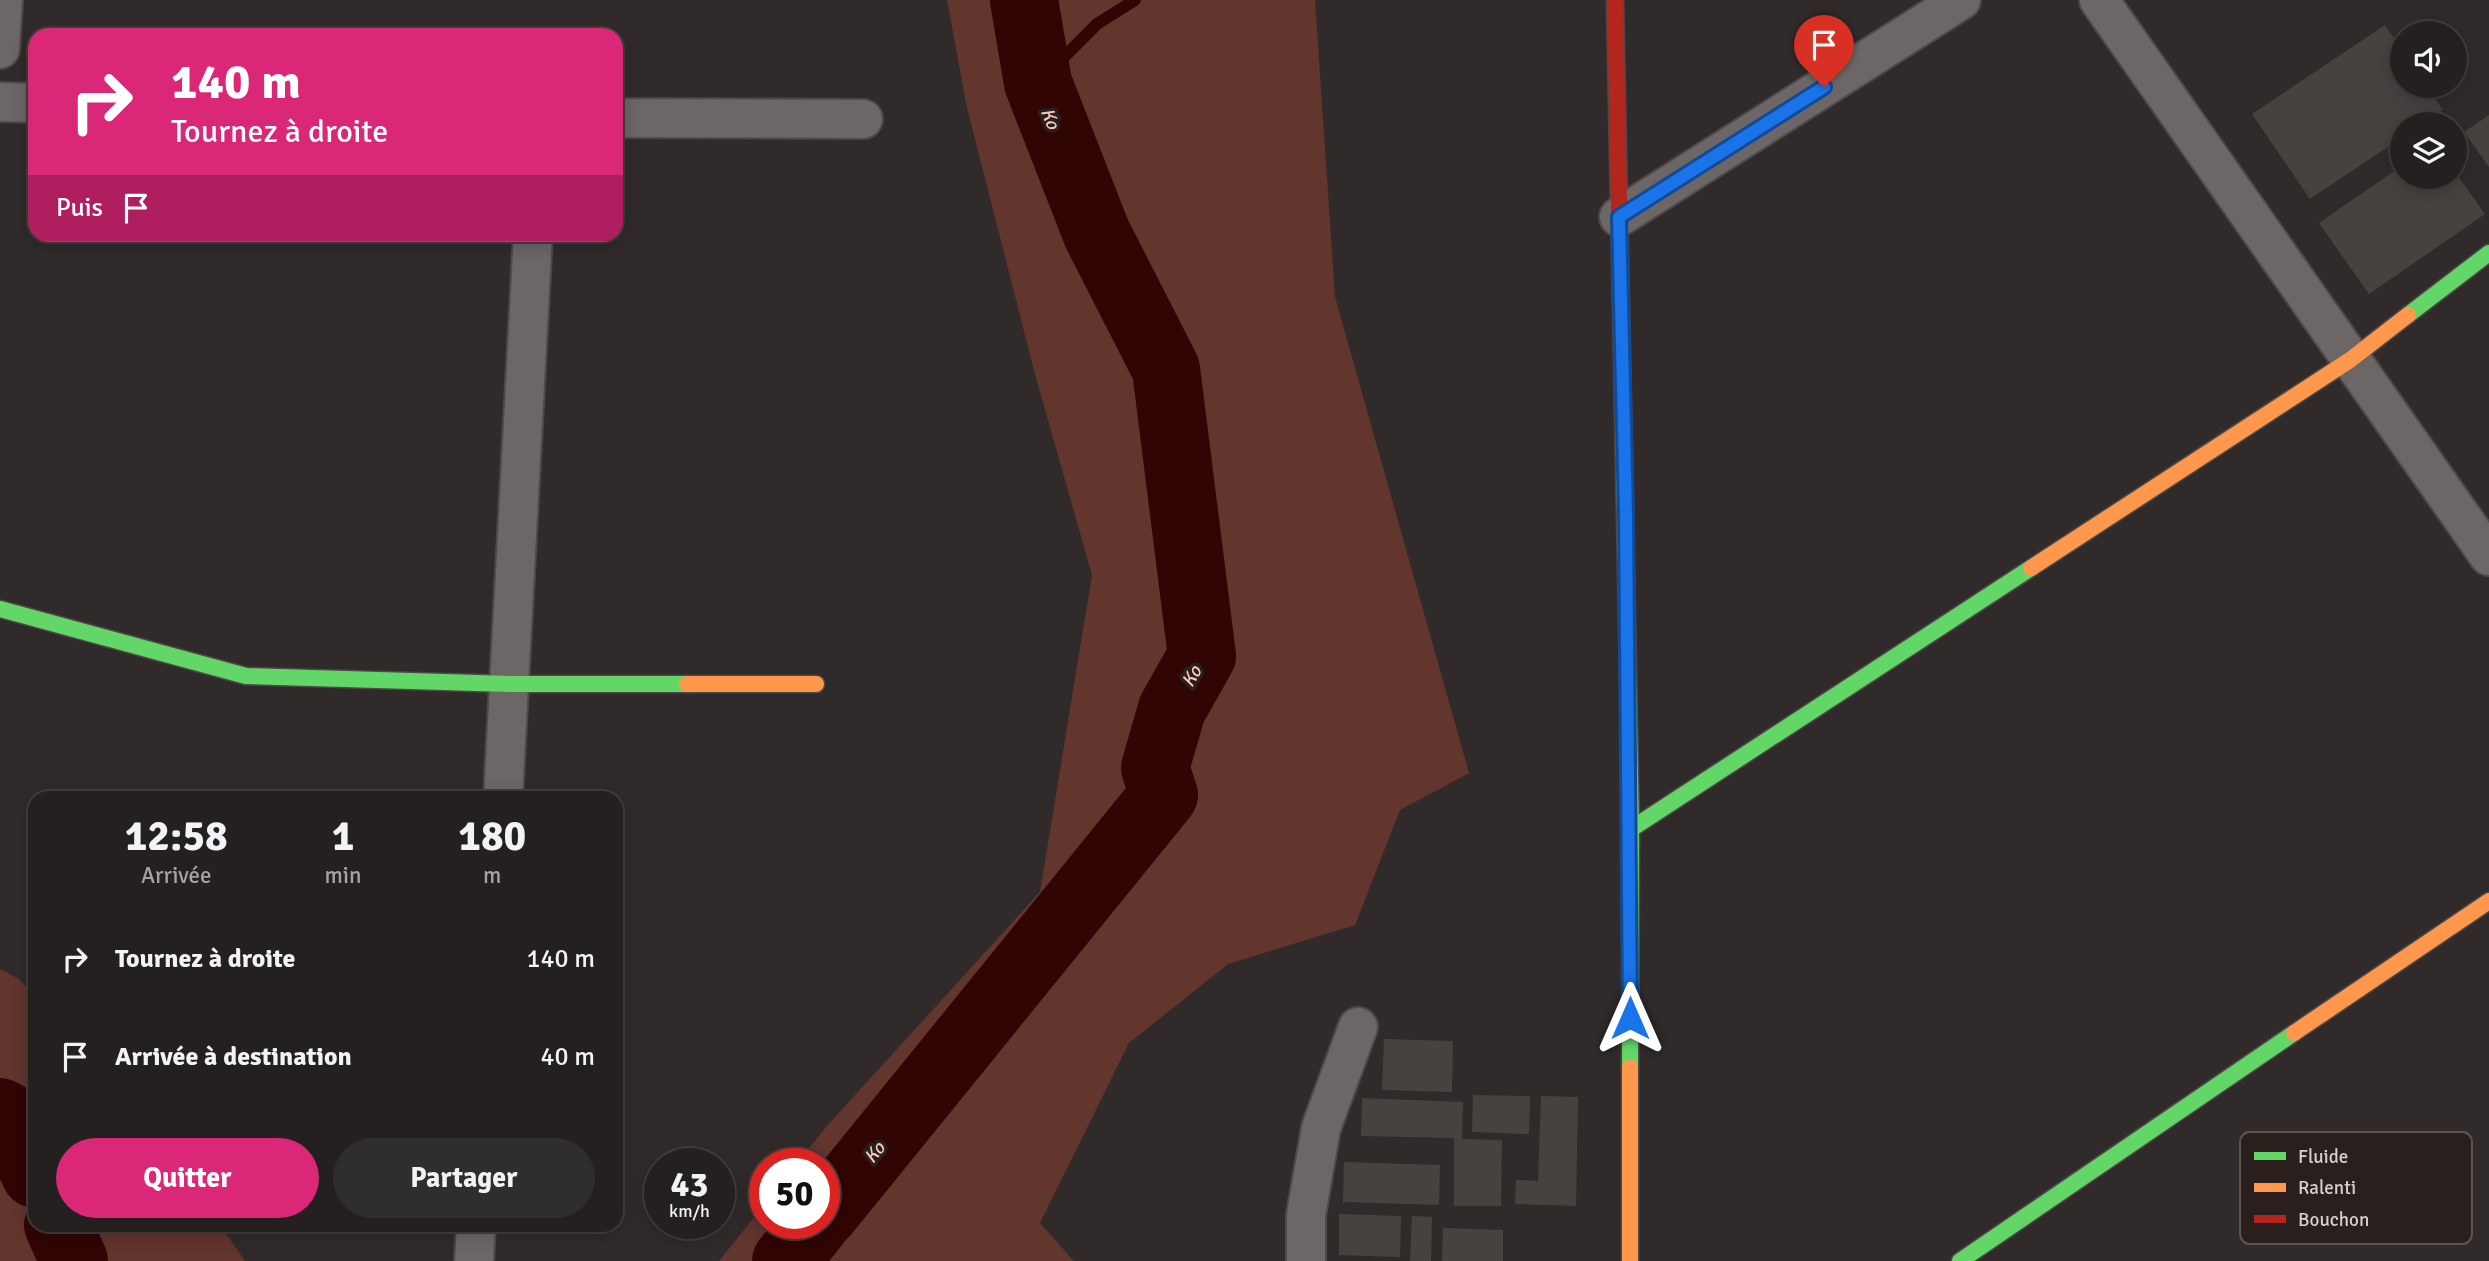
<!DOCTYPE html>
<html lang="fr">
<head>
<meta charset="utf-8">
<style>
  body { margin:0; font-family:Signika,sans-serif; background:#302d2d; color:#f1f3f6; height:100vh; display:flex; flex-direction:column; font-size:26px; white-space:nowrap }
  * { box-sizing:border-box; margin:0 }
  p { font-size:23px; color:#a3a3a5 }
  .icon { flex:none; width:38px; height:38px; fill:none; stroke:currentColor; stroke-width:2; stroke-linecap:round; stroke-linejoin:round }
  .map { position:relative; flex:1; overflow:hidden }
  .drawer { position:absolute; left:28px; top:791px; width:595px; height:441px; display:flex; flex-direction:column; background:#242020; border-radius:21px; box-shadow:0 4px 18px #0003,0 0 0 2px #413e3e }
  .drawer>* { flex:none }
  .guide { position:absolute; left:28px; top:28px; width:595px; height:214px; border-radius:21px; box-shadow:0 4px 18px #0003,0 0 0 2px #413e3e; background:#db2777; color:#fff; overflow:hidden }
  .tools { position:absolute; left:2390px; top:21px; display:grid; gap:14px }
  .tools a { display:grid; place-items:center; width:77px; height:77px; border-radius:50%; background:#242020; box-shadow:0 4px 18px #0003,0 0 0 2px #413e3e; font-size:35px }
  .speed { position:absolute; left:644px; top:1148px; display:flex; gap:14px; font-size:35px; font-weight:700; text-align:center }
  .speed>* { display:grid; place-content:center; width:91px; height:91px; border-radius:50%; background:#242020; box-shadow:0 4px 18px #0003,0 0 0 2px #413e3e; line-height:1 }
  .speed small { font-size:18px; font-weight:400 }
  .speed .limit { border:10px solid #d22; background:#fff; color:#111 }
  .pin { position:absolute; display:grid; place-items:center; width:60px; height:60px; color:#fff; margin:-72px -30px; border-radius:50% 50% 50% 0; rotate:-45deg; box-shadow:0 0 7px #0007 }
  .pin .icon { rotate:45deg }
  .me { position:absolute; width:77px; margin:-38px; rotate:0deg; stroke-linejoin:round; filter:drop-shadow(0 0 5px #0008) }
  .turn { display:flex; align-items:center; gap:24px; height:147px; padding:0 28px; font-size:32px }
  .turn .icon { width:91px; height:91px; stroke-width:2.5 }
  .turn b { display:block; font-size:49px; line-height:60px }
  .then { display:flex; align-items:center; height:66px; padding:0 28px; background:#0003; gap:14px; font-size:26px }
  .eta { display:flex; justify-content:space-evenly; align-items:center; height:119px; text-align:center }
  .eta b { font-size:42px; font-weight:700; line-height:49px }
  .action { display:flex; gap:14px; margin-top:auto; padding:14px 28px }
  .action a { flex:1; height:80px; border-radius:42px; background:#db2777; color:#fff; font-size:28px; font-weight:700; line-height:80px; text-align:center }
  .action a+a { background:#302d2d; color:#f1f3f6 }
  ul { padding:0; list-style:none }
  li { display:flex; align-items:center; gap:21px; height:98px; padding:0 28px }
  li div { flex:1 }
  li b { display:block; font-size:26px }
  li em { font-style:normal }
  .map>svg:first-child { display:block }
  .green { fill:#62352d }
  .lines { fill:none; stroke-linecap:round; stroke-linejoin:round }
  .stream { stroke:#300504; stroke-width:12 }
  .river { stroke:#300504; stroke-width:68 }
  .building { fill:#474240 }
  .street-casing { stroke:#4d4948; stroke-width:42 }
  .fast-casing { stroke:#4d4948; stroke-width:19 }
  .slow-casing { stroke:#4d4948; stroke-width:19 }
  .jam-casing { stroke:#4d4948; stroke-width:19 }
  .street { stroke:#6c6766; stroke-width:38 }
  .fast { stroke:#63d668; stroke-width:16 }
  .slow { stroke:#ff974d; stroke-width:16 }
  .jam { stroke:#b3261e; stroke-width:16 }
  .route-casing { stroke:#114b97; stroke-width:18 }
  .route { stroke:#1a73e8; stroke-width:12 }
  .labels { text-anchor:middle; stroke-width:7; stroke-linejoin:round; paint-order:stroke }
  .water-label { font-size:19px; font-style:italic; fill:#fdc6bc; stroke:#291f1d }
  .key { fill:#291f1d; stroke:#5d5452; stroke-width:2 }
  .key-label { font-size:19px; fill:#d7d0cf }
</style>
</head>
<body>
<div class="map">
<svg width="2489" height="1261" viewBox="0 0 2489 1261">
  <rect width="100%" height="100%" fill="#302b2a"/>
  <g class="green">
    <polygon points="947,0 1315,0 1335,297 1469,773 1400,810 1355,925 1228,964 1129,1043 1040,1223 1074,1261 719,1261 765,1204 765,1223 824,1223 824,1164 796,1164 826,1127 1040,892 1092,575 1036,378 967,108"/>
    <polygon points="0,969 19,979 35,997 35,1225 220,1225 245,1261 0,1261"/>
  </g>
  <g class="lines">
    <polyline class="stream" points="1038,83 1097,24 1135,0"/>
    <g class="river">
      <polyline points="0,1112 9,1117 35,1174"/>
      <polyline points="824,1214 1164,795 1155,768 1172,709 1202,656 1166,369 1097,234 1038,83 1024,0"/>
      <polyline points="58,1225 74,1261"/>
      <polyline points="786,1261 816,1223"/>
    </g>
  </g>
  <g class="building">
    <polygon points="2385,25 2403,51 2403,86 2426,86 2443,110 2421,124 2403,124 2403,137 2310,199 2252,114"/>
    <polygon points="2489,115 2489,167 2464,132"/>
    <polygon points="2403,165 2403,177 2455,177 2455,172 2485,214 2369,294 2319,223"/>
    <polygon points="1384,1039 1453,1041 1452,1092 1382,1090"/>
    <polygon points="1473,1095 1530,1096 1529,1134 1472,1132"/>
    <polygon points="1541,1096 1578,1097 1576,1206 1515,1204 1516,1180 1538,1181"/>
    <polygon points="1362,1098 1463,1102 1462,1139 1502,1140 1501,1206 1454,1206 1454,1138 1361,1136"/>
    <polygon points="1344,1162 1440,1165 1439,1205 1343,1202"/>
    <polygon points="1339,1214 1401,1216 1400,1257 1339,1255"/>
    <polygon points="1412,1216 1432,1217 1431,1261 1410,1261"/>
    <polygon points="1443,1228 1503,1230 1503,1261 1442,1261"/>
  </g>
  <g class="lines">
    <g class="street-casing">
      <g id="street">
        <polyline points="2099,0 2489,556"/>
        <polyline points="0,49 3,0"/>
        <polyline points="0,102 35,103"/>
        <polyline points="616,118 863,119"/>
        <polyline points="1619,217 1961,0"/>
        <polyline points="503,798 533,234"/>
        <polyline points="474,1261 476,1225"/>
        <polyline points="1306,1261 1306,1215 1321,1128 1358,1027"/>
      </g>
    </g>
    <g class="fast-casing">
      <g id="fast">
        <polyline points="2408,315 2489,253"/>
        <polyline points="1623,410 1631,829 1630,1067"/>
        <polyline points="0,609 246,676 510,684 687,684"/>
        <polyline points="1631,829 2031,568"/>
        <polyline points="1960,1261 2294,1033"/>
      </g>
    </g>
    <g class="slow-casing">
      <g id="slow">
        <polyline points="2031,568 2350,360 2408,315"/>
        <polyline points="687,684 816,684"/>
        <polyline points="2294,1033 2489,901"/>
        <polyline points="1630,1261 1630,1067"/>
      </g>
    </g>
    <g class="jam-casing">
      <polyline id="jam" points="1615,0 1623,410"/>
    </g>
    <use href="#street" class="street"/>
    <use href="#fast" class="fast"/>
    <use href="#slow" class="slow"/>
    <use href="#jam" class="jam"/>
  </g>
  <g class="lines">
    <g class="route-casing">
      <polyline id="route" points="1630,1018 1626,514 1619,217 1824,87"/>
    </g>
    <use href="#route" class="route"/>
  </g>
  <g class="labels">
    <g class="water-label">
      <text transform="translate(1051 118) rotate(68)" y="7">Ko</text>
      <text transform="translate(1191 676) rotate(-60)" y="7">Ko</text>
      <text transform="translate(874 1152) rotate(-51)" y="7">Ko</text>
    </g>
  </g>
  <rect x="2240" y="1132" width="232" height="112" rx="10" class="key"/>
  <rect x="2254" y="1152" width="32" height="8" fill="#63d668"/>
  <rect x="2254" y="1183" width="32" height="9" fill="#ff974d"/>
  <rect x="2254" y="1215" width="32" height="8" fill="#b3261e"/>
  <g class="key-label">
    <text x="2298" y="1163">Fluide</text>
    <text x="2298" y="1194">Ralenti</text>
    <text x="2298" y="1226">Bouchon</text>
  </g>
</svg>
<div class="tools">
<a><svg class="icon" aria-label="sound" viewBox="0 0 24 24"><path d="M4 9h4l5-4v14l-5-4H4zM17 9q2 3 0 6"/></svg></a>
<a><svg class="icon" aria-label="layers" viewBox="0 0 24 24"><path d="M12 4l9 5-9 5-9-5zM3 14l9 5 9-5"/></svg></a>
</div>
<div class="speed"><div>43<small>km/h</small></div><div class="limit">50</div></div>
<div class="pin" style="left:1824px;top:87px;background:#d93025"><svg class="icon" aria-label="arrive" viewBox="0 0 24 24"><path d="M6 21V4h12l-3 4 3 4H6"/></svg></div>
<svg class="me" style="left:1630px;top:1018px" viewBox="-20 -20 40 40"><path d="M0-17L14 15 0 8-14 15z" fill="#1a73e8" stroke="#fff" stroke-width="4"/></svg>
<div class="guide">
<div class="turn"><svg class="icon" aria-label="right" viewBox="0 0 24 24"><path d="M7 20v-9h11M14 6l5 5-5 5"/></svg><div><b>140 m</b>Tournez à droite</div></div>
<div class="then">Puis<svg class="icon" aria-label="arrive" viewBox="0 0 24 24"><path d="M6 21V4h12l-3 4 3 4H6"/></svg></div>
</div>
<section class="drawer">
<div class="eta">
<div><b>12:58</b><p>Arrivée</p></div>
<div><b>1</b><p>min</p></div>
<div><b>180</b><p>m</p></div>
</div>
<ul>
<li><svg class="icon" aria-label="right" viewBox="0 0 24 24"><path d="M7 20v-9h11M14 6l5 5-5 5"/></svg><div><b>Tournez à droite</b></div><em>140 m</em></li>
<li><svg class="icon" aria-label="arrive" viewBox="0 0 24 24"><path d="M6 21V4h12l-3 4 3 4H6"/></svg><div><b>Arrivée à destination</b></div><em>40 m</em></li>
</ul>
<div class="action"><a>Quitter</a><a>Partager</a></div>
</section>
</div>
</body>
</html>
